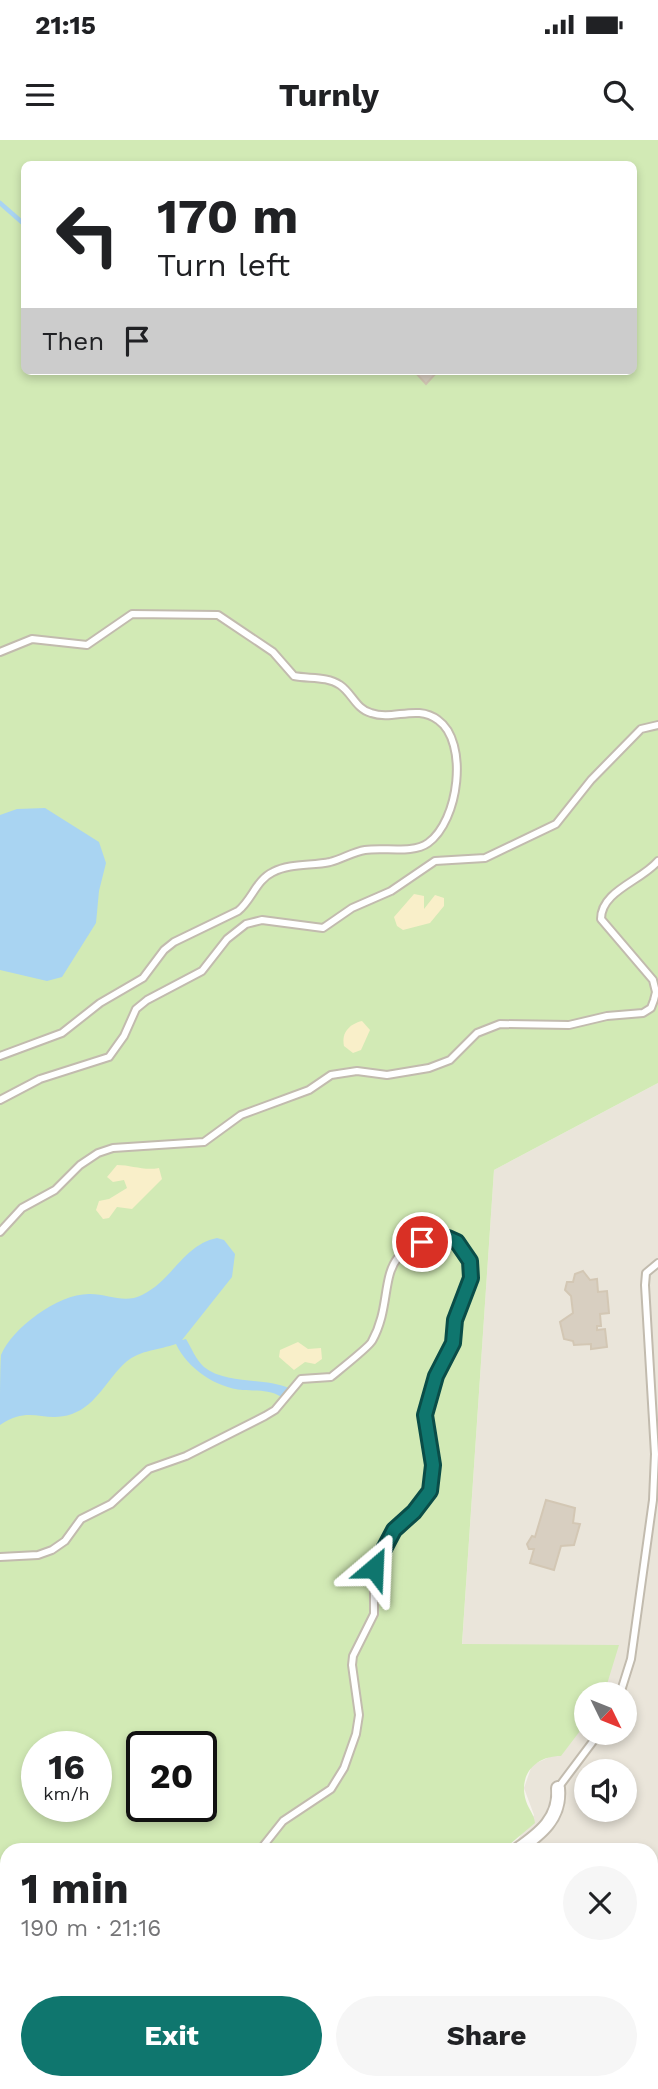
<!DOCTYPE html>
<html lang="en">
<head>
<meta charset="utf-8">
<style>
  body { margin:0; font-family:"Work Sans",sans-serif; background:#f6f6f6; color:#202124; height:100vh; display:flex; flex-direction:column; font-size:26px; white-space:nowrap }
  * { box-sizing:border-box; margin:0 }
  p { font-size:23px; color:#757577 }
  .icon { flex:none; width:38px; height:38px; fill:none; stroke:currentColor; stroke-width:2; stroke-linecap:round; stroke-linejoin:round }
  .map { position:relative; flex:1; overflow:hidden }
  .drawer { position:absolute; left:0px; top:1703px; width:658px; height:247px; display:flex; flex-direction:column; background:#fff; border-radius:21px 21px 0 0; box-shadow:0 4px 10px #0003 }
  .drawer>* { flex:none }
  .hud { position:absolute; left:21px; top:21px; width:616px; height:214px; border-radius:10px; box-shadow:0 4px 10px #0003; background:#fff; color:#202124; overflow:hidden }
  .needle { width:46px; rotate:133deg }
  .buttons { position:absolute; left:574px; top:1542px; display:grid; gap:14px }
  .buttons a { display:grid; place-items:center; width:63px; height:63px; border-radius:50%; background:#fff; box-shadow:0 4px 10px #0003; font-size:35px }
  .speed { position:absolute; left:21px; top:1591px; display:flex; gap:14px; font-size:35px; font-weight:700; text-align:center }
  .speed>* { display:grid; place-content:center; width:91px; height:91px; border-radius:50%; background:#fff; box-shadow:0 4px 10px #0003; line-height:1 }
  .speed small { font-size:18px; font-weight:400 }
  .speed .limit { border:4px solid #111; border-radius:10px; background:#fff; color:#111 }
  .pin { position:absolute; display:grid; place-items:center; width:60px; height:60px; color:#fff; margin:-30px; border:4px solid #fff; border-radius:50%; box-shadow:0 2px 7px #0007 }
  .me { position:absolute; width:77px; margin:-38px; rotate:26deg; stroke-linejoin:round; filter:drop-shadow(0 0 5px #0008) }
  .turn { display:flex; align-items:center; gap:24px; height:147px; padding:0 21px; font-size:32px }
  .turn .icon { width:91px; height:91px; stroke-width:2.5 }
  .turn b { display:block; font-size:49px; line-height:60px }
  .then { display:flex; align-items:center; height:66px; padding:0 21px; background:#0003; gap:14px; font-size:26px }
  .round { display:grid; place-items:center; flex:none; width:74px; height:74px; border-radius:37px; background:#f6f6f6 }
  .headline { display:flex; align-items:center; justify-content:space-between; height:119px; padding:0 21px }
  h1 { font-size:42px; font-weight:700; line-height:52px }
  .action { display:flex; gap:14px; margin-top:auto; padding:14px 21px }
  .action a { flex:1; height:80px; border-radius:42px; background:#0f766e; color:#fff; font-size:28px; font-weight:700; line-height:80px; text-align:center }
  .action a+a { background:#f6f6f6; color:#202124 }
  .status { display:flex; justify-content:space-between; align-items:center; height:49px; padding:0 35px; background:#fff; direction:ltr }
  .status svg { height:19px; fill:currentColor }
  header { display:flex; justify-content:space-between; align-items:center; height:91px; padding:0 21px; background:#fff; font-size:32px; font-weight:700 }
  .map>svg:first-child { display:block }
  .residential { fill:#eae5da; fill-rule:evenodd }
  .green { fill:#d2eab5; fill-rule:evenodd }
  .sand { fill:#f9efc9 }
  .water { fill:#a9d4f2 }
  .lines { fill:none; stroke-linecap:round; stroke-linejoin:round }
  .stream { stroke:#a9d4f2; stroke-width:4.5 }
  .building { fill:#d8cfc1; stroke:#d3c7b4; stroke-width:2 }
  .lane-casing { stroke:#c2bbae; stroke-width:10 }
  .street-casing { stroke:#c2bbae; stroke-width:16 }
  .lane { stroke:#fff; stroke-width:6 }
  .street { stroke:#fff; stroke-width:12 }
  .route-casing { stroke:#0a4d48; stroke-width:18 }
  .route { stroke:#0f766e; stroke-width:12 }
</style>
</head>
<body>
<div class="status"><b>21:15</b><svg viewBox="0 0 49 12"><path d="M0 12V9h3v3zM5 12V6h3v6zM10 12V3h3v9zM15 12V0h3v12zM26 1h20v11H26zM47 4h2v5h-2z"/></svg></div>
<header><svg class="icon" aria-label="menu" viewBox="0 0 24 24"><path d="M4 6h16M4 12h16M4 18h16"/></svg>Turnly<svg class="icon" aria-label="search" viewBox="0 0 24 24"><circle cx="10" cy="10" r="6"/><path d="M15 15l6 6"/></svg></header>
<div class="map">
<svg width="658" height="1949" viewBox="0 0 658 1949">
  <rect width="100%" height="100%" fill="#f6f3ec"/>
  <g class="residential">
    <path d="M658,943V1949L651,1942V1710H503L518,1699L534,1675L524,1648L532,1625L552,1616L586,1583V1592H625V1554H604L609,1543L462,1505L494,1030ZM586,1631H625V1670H586Z"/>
    <polygon points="50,1942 462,1943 454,1949 44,1949"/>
  </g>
  <g class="green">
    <path d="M0,0H658V943L494,1030L462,1504L619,1505L604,1554H586V1583L561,1616C535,1616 518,1635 526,1661C529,1670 534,1674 535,1683L503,1710H7V1942L50,1943L44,1949H0ZM24,24H634V231H24ZM37,1606H96V1666H37ZM142,1606H201V1666H142Z"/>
    <polygon points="651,1926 658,1930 658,1949 454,1949 462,1942 651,1942"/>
  </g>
  <g class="sand">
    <polygon points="414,754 424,756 424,769 435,755 444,758 444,766 430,783 403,790 397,786 394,777"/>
    <path d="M362,881L370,890L361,910L353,913L344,906C341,892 350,884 362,881Z"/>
    <path d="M117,1025C131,1025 144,1031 159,1028L162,1039L132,1069L117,1067L109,1078L103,1079L96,1070L99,1061L109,1059L127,1048L124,1040L113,1042L107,1037Z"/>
    <polygon points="298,1202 308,1209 321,1208 322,1219 315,1224 305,1222 294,1230 279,1217 280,1210"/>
  </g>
  <g class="water">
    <polygon points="45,668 99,702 106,723 99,751 96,783 62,837 47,841 0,830 0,675 17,669"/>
    <path d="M217,1098L224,1100L235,1114L232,1137L182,1200L186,1199C191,1207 196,1220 204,1227C227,1245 263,1237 289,1248L282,1257C268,1249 258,1251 243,1250C216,1248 187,1228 176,1204C159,1210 140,1210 126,1222C107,1239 97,1265 72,1274C43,1284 31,1264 0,1285C0,1268 0,1229 1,1215C12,1188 59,1153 90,1154C109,1154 124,1164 142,1155C173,1140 183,1105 217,1098Z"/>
  </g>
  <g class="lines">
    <polyline class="stream" points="0,63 24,84"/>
  </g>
  <g class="building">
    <polygon points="414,231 438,231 426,244"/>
    <polygon points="583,1131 590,1140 597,1139 598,1152 607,1151 609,1173 600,1174 601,1186 597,1186 597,1190 605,1189 607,1207 591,1209 591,1204 574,1205 573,1201 564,1199 560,1182 573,1173 571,1156 565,1150 567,1142 573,1142 575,1134"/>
    <polygon points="546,1360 575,1368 573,1383 580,1384 574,1405 561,1406 554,1430 530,1423 534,1409 529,1409 527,1404 532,1396 535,1397"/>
    <polygon points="215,1942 259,1942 255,1945 257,1949 209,1949 208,1946"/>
  </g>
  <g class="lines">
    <g class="lane-casing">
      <g id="lane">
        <path d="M0,512L32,499L87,505L132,474L218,475L273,512L294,536C309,539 327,536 340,545C352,553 356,569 371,573C393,581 417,564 438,580C469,602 459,681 428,703C413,714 384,707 365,710C353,712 342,719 330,722C312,726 290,723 273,732C256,740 252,760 238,771L174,802L164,810L143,838L100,863L62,893L0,916"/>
        <polyline points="0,960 40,939 109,917 124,896 136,869 147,860 202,831 227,799 246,784 262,780 323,788 352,768 391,751 435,721 485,718 556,684 591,640 641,589 658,585"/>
        <path d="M0,1092L22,1068L55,1050L80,1025L98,1013L113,1008L204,1002L241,975L309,950L331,935L357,931L387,935L429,928L450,920L477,893L500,884L569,885L607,876L643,873L651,868L654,860L656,852L653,840L601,779C601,751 641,741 658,721"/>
        <path d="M0,1417L38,1415L52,1410L65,1401L81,1379L111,1364L149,1329L186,1316L265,1276L275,1270L301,1239L331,1237C337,1232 370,1206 372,1201C399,1153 367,1105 448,1098L466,1111L470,1121L471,1138L455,1180L453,1203L436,1236L425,1275L433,1324L430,1351L414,1372L394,1389L377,1415L374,1428V1474L353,1516L352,1525L359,1575L356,1594L344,1628L331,1649L283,1681L260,1710"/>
        <polyline points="620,1554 631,1519 653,1360 655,1314 645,1145 646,1133 658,1123"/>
        <polyline points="558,1648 600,1592"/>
        <polyline points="0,1914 7,1909"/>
      </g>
    </g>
    <g class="street-casing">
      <g id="street">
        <path d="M517,1710C540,1694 561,1678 558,1648"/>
        <polyline points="0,1946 9,1949"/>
        <polyline points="58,1949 72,1942"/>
      </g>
    </g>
    <use href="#lane" class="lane"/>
    <use href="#street" class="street"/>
  </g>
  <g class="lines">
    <g class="route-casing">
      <polyline id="route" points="374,1428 394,1390 414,1372 430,1351 433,1325 425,1275 436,1236 453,1203 455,1180 471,1138 470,1121 457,1102 448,1098 422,1102"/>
    </g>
    <use href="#route" class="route"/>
  </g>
</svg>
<div class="buttons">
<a><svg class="needle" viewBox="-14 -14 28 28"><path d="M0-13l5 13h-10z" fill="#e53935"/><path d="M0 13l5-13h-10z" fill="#757577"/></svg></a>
<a><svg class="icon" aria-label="sound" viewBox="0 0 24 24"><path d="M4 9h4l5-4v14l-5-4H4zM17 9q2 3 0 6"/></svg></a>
</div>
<div class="speed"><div>16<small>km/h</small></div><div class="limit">20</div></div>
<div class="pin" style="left:422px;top:1102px;background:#d93025"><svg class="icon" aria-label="arrive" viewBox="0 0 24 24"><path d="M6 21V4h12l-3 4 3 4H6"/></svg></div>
<svg class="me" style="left:374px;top:1428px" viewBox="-20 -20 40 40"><path d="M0-17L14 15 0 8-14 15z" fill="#0f766e" stroke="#fff" stroke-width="4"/></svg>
<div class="hud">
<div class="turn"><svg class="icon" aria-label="left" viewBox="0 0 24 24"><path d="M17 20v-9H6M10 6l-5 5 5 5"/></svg><div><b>170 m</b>Turn left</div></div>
<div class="then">Then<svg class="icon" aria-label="arrive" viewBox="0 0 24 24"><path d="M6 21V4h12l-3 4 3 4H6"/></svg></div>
</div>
<section class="drawer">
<div class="headline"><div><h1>1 min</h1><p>190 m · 21:16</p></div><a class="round"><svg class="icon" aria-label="close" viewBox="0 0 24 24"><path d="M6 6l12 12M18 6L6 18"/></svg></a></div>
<div class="action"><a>Exit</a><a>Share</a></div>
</section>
</div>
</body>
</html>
